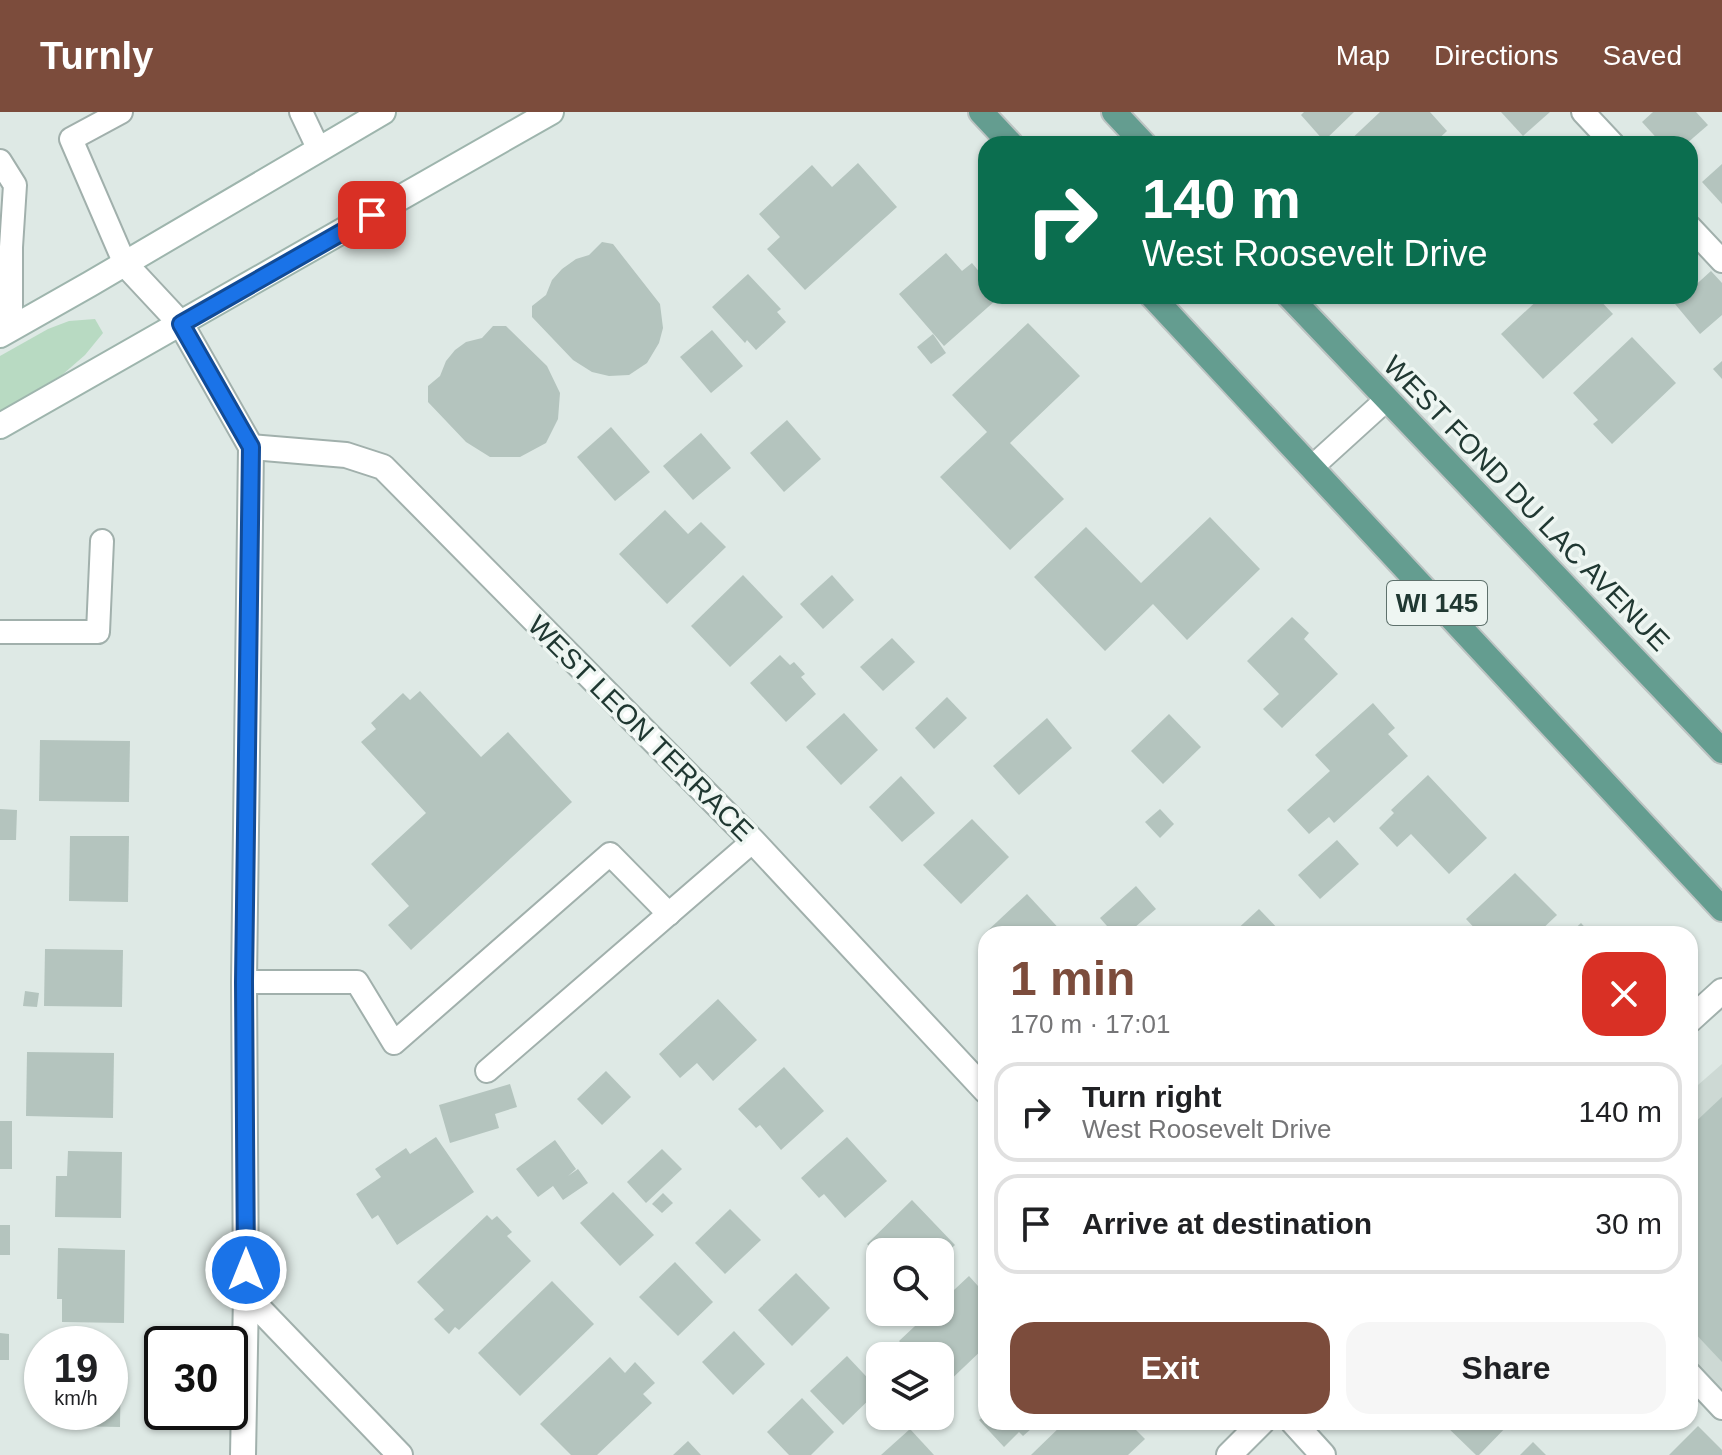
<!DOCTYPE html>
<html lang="en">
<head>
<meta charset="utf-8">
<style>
  body { margin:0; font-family:Arial,sans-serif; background:#f6f6f6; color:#202124; height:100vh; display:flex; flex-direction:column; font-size:30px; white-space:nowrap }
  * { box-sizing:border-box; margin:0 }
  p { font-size:26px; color:#757577 }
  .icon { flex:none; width:44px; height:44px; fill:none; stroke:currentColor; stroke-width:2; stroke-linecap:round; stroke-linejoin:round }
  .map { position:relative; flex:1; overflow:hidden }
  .details { position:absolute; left:978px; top:814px; width:720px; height:504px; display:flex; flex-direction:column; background:#fff; border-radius:24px; box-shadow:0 2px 6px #0004 }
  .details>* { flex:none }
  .guide { position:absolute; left:978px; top:24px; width:720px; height:168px; border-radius:24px; box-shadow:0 2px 6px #0004; background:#0b6e4f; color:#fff; overflow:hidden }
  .buttons { position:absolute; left:866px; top:1126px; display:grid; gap:16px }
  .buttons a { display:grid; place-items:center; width:88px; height:88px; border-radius:16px; background:#fff; box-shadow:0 2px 6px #0004; font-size:40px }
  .speed { position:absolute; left:24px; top:1214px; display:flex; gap:16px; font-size:40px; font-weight:700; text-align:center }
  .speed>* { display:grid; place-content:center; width:104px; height:104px; border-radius:50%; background:#fff; box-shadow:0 2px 6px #0004; line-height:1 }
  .speed small { font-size:20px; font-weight:400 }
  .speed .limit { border:4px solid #111; border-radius:12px; background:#fff; color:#111 }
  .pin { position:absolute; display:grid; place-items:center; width:68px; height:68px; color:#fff; margin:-34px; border-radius:16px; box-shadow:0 4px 12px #0006 }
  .me { position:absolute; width:88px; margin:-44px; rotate:0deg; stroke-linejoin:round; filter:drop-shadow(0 0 6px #0008) }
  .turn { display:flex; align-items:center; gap:28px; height:168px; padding:0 32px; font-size:36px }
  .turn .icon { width:104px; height:104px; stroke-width:2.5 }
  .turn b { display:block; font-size:56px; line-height:68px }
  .round { display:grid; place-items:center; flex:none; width:84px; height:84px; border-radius:24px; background:#f6f6f6 }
  .overview { display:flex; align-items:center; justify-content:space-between; height:136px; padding:0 32px }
  h1 { font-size:48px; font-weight:800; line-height:60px; color:#7c4c3c }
  .cta { display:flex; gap:16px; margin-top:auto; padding:16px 32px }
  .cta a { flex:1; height:92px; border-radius:24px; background:#7c4c3c; color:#fff; font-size:32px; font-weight:800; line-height:92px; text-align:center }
  .cta a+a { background:#f6f6f6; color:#202124 }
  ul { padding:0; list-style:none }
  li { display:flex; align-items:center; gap:24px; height:100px; margin:0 16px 12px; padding:0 16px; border:4px solid #e0e0e0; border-radius:24px }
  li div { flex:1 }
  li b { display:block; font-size:30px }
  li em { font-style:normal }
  header { display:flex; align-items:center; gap:48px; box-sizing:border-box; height:112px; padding:0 40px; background:#7c4c3c; color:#fff }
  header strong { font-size:38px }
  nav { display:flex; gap:44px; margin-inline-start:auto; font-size:28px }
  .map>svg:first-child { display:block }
  .built { fill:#cdd9d4 }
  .green { fill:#b8dac2 }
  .building { fill:#b4c4be }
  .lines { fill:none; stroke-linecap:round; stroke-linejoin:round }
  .lane-casing { stroke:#a1b0ac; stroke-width:26 }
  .street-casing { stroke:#a1b0ac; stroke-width:28 }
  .secondary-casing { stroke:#9eb5ad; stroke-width:28 }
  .primary-casing { stroke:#bcc3c2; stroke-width:28 }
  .lane { stroke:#fff; stroke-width:22 }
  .street { stroke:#fff; stroke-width:24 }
  .secondary { stroke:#fff; stroke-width:24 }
  .primary { stroke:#649d90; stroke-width:24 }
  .route-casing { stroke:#114b97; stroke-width:20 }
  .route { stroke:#1a73e8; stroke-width:14 }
  .labels { text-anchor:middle; stroke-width:7; stroke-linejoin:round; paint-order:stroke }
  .shield { fill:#eef6f2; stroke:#5e716c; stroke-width:2 }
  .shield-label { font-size:26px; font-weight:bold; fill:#203832 }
  .street-label { font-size:28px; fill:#203832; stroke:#eef6f2 }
</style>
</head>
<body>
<header>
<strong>Turnly</strong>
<nav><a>Map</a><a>Directions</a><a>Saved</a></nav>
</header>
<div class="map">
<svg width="1722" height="1343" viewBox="0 0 1722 1343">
  <rect width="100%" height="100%" fill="#dee9e5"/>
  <polygon class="built" points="1722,952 1722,1293 1690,1259 1690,980"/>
  <polygon class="green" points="95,207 103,221 85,243 62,263 0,299 0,244 48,217 69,209"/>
  <g class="building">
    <polygon points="1304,0 1354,0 1324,29 1301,3"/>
    <polygon points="1380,0 1430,0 1447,19 1433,32 1346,32"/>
    <polygon points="1501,0 1550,0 1523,24"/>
    <polygon points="1653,0 1696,0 1708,13 1686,32 1662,32 1642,10"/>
    <polygon points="858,51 897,95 805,178 767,137 780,125 759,102 812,53 832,75"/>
    <polygon points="1722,52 1722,92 1702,70"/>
    <polygon points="602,130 613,132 660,192 663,216 659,231 647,251 629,263 609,264 592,260 573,248 532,205 532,194 546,183 552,168 562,157 576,147 589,143"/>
    <polygon points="946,141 962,159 972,151 986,168 981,172 986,177 986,184 992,184 996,188 944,234 899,182"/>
    <polygon points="1711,159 1722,171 1722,203 1700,222 1675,192 1684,184 1690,184 1690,178"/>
    <polygon points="748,162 781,197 777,200 786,210 756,238 747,228 745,231 712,195"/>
    <polygon points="1542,184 1596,184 1613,202 1543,267 1501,222"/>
    <polygon points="1028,211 1080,264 1010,331 1064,387 1010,438 940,365 987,320 952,283"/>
    <polygon points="493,214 506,214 547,254 560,281 558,307 546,331 520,345 490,345 466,330 428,290 428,274 440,264 446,249 455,238 466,230 482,226"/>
    <polygon points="712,218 743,254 711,281 680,245"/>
    <polygon points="933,222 946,241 931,252 917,235"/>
    <polygon points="1632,225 1676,271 1612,332 1593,312 1598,308 1573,281"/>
    <polygon points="1722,249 1722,267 1713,257"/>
    <polygon points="787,308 821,347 784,380 750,341"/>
    <polygon points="611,315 650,360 615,389 577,345"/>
    <polygon points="701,321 731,356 693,388 663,354"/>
    <polygon points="665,398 688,422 701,410 726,435 667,492 619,442"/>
    <polygon points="1210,405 1260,457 1187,528 1153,492 1105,539 1034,465 1086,415 1141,471"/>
    <polygon points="743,463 783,505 730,555 691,514"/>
    <polygon points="832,463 854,488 823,517 800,492"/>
    <polygon points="1292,505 1309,521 1304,527 1338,562 1282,616 1263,597 1279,582 1247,549"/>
    <polygon points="892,526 915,550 883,579 860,555"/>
    <polygon points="780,543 790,553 794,550 805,562 801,565 816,582 786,610 750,571"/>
    <polygon points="420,579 481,645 508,620 572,690 411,838 388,813 409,794 371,752 426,701 361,630 376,617 371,611 403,581 410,588"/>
    <polygon points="947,585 967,606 934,637 915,616"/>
    <polygon points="1373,591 1395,616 1388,622 1408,644 1334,711 1329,705 1309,722 1287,698 1330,659 1315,643"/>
    <polygon points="844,601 878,638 841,673 806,635"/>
    <polygon points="1169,602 1201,635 1163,672 1131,639"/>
    <polygon points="1047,606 1072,636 1019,683 993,654"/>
    <polygon points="40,628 130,629 129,690 39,689"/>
    <polygon points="1428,663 1487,726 1449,762 1411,722 1397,735 1379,716 1394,701 1391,698"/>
    <polygon points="901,664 935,701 902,730 869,695"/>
    <polygon points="0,697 17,698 16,728 0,728"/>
    <polygon points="1160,697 1174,712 1160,726 1145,710"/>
    <polygon points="972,707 1009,745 961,792 923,753"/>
    <polygon points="70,724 129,724 128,790 69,789"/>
    <polygon points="1337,728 1359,752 1320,787 1298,763"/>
    <polygon points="1515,761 1557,803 1537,822 1487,822 1484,819 1480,822 1466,807"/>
    <polygon points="1136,774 1156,797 1127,822 1114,822 1100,806"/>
    <polygon points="1027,782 1064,822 984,822"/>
    <polygon points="1259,797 1283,822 1232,822"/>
    <polygon points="1581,811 1591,822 1569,822"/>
    <polygon points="45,837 123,838 122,895 44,894"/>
    <polygon points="25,879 39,881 37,895 23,894"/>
    <polygon points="718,887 757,928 713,969 697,951 680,966 659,942"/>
    <polygon points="27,940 114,941 113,1006 26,1004"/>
    <polygon points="784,955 824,999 781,1038 760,1013 756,1016 738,997"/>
    <polygon points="606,959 631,985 602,1013 577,987"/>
    <polygon points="510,972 517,995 495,1002 499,1016 450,1031 439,993"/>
    <polygon points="1722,985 1722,1250 1690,1216 1690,1015"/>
    <rect x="0" y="1009" width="12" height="48"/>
    <polygon points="436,1025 474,1080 397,1133 378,1103 372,1107 356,1082 381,1065 375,1057 406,1036 410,1042"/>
    <polygon points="847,1025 887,1069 845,1106 824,1082 819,1086 801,1066"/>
    <polygon points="555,1028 576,1057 568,1064 578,1057 588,1071 563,1088 553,1074 538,1085 516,1057"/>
    <polygon points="662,1037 682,1057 646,1091 627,1070"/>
    <polygon points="68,1039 122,1040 121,1106 55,1105 56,1064 67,1064"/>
    <polygon points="613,1080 654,1123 620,1154 580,1111"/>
    <polygon points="663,1081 673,1091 662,1101 652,1092"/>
    <polygon points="912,1088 955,1133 940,1147 940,1140 880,1140 880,1145 867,1132"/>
    <polygon points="730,1097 761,1128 725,1162 695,1131"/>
    <polygon points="487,1103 492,1108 497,1104 512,1120 507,1124 531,1149 459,1218 455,1215 449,1222 434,1207 444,1198 417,1170"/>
    <rect x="0" y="1113" width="10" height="30"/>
    <polygon points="58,1136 125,1138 124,1211 62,1210 62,1187 57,1187"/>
    <polygon points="675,1150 713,1190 678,1224 639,1185"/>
    <polygon points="796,1161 830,1196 792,1234 758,1198"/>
    <polygon points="969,1164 978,1174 983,1169 986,1172 986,1234 942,1276 940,1274 940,1244 913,1244 899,1229 930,1200 940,1200 940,1191"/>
    <polygon points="552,1169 594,1212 520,1284 478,1241"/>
    <polygon points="734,1219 765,1252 733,1283 702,1250"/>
    <polygon points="0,1221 9,1222 9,1248 0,1248"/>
    <polygon points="847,1244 879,1278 843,1313 810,1279"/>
    <polygon points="610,1245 625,1261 635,1250 655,1271 643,1282 652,1291 597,1343 571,1343 540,1312"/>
    <polygon points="110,1248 121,1248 120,1315 67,1314 67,1300 110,1300"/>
    <polygon points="802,1286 834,1320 811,1343 789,1343 767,1320"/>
    <polygon points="986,1302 986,1310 1039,1310 1023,1324 1019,1320 1004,1335 979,1308"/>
    <polygon points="1065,1310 1128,1310 1145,1327 1128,1343 1031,1343"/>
    <polygon points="1442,1310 1511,1310 1479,1343 1476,1343"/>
    <polygon points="1698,1314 1722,1338 1722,1343 1669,1343"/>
    <polygon points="910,1317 934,1343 881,1343"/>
    <polygon points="688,1329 701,1343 673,1343"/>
    <polygon points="1533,1330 1546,1343 1520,1343"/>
  </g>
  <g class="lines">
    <g class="lane-casing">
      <g id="lane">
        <polyline points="121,0 71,27 125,152"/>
        <polyline points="301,0 319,38"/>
        <polyline points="1583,0 1613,32"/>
        <polyline points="0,49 15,73 11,135 11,216"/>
        <polyline points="1690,115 1722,149"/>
        <polyline points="1311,356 1387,287"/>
        <polyline points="0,520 98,520 102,429"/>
        <polyline points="244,870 357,870 394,931 610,742 669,802"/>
        <polyline points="487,959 753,729"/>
        <polyline points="1690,1262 1722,1296"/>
      </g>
    </g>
    <g class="street-casing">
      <g id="street">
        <polyline points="125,152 181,212 251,335 244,870 246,1183 243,1343"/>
        <polyline points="251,335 346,343 383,355 753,729 986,979"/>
        <polyline points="1690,908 1722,879"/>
        <polyline points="246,1183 400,1343"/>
        <polyline points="1293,1310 1323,1343"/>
        <polyline points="1229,1343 1262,1310"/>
      </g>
    </g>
    <g class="secondary-casing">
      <g id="secondary">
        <polyline points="0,223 90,172 383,0"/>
        <polyline points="0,314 551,0"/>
      </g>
    </g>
    <g class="primary-casing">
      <g id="primary">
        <polyline points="981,0 1011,32"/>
        <polyline points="1114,0 1144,32"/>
        <polyline points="1152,184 1722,797"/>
        <polyline points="1289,184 1722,639"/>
      </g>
    </g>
    <use href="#lane" class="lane"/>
    <use href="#street" class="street"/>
    <use href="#secondary" class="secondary"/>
    <use href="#primary" class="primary"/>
  </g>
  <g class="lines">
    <g class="route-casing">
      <polyline id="route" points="246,1158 244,870 251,335 181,212 372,103"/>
    </g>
    <use href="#route" class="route"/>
  </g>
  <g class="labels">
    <rect class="shield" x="1387" y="469" width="100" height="44" rx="6"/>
    <g class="shield-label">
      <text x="1437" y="500">WI 145</text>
    </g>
    <g class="street-label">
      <text transform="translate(1527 391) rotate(46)" y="10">WEST FOND DU LAC AVENUE</text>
      <text transform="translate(641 616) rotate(45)" y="10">WEST LEON TERRACE</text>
    </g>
  </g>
</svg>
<div class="buttons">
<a><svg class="icon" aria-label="search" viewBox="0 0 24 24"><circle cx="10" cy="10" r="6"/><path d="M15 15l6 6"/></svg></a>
<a><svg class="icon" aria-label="layers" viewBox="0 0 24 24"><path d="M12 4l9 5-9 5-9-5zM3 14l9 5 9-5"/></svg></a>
</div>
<div class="speed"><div>19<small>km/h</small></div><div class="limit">30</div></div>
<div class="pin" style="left:372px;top:103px;background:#d93025"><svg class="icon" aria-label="arrive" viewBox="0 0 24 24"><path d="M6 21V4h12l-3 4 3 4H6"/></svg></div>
<svg class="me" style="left:246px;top:1158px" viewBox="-20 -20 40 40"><circle r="17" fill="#1a73e8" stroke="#fff" stroke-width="3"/><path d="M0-11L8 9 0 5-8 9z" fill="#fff"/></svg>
<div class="guide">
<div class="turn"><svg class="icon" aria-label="right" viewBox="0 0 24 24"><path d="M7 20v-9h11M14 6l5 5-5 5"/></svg><div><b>140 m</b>West Roosevelt Drive</div></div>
</div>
<section class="details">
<div class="overview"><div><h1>1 min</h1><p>170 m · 17:01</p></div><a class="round" style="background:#d93025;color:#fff"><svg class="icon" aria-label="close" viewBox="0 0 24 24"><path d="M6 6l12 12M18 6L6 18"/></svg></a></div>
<ul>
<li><svg class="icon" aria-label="right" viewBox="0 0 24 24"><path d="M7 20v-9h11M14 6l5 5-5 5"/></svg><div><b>Turn right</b><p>West Roosevelt Drive</p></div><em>140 m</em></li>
<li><svg class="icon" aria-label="arrive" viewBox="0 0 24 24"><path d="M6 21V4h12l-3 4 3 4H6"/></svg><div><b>Arrive at destination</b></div><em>30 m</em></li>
</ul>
<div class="cta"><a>Exit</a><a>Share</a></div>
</section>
</div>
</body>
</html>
